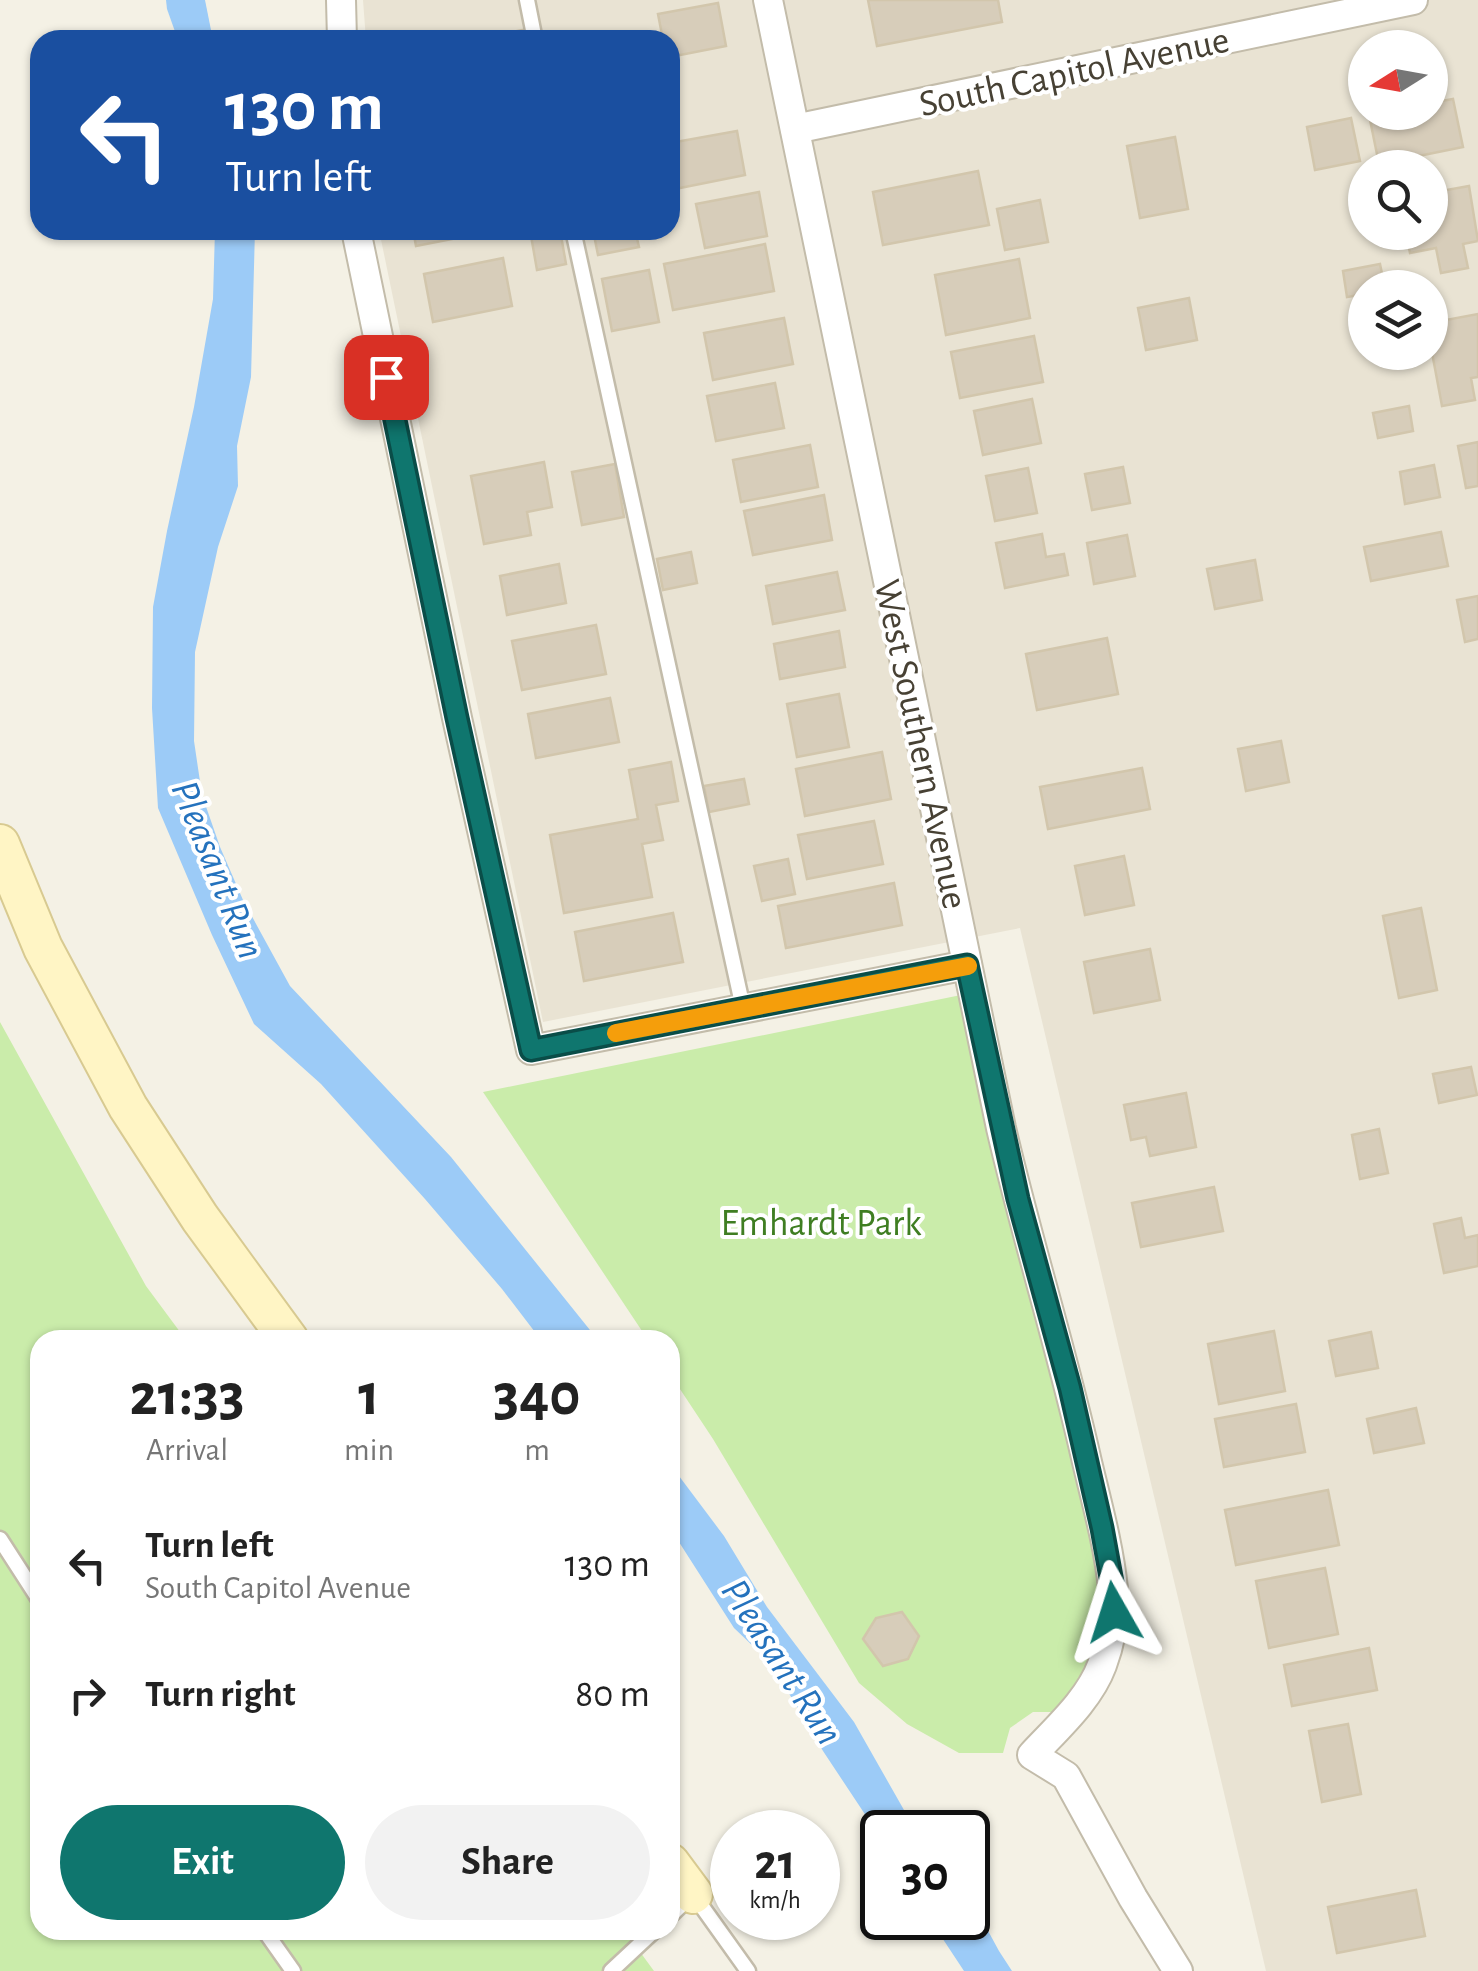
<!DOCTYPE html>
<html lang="en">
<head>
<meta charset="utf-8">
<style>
  body { margin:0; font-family:"Alegreya Sans",sans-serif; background:#f2f2f2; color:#222; height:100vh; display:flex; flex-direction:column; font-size:38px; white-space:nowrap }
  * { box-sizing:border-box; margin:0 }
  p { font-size:32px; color:#767676 }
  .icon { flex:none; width:55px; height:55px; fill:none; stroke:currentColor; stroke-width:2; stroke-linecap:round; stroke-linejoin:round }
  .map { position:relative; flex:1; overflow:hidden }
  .panel { position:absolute; left:30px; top:1330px; width:650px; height:610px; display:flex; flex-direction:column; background:#fff; border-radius:30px; box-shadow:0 2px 8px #0004 }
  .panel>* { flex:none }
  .banner { position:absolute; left:30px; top:30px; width:650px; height:210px; border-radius:30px; box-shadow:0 2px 8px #0004; background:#1a4fa0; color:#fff; overflow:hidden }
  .needle { width:65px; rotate:259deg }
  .controls { position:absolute; left:1348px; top:30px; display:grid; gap:20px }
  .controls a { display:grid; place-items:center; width:100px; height:100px; border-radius:50%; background:#fff; box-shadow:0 2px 8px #0004; font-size:50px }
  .speed { position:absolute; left:710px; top:1810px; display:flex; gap:20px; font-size:50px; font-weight:700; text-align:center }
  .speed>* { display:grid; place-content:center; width:130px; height:130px; border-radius:50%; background:#fff; box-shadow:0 2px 8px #0004; line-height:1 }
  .speed small { font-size:25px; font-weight:400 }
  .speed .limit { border:5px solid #111; border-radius:15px; background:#fff; color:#111 }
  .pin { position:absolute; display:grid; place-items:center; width:85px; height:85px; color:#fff; margin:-42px; border-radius:20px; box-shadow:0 5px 15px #0006 }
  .me { position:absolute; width:110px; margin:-55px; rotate:354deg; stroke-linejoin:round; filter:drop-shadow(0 0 8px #0008) }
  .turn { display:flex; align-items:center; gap:35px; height:210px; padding:0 30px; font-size:45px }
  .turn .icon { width:130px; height:130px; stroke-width:2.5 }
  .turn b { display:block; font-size:70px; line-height:85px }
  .eta { display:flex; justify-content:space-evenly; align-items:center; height:170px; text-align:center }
  .eta b { font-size:60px; font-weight:700; line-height:70px }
  .primary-button { display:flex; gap:20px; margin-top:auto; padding:20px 30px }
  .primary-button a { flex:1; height:115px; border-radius:60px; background:#0f766e; color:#fff; font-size:40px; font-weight:700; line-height:115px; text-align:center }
  .primary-button a+a { background:#f2f2f2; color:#222 }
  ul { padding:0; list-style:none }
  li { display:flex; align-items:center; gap:30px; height:130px; padding:0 30px }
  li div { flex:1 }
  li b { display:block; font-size:38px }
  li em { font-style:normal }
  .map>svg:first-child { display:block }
  .residential { fill:#e9e3d3; fill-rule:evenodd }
  .green { fill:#caecaa }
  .water { fill:#9ccbf7 }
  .building { fill:#d7cdba; stroke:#d2c6ac; stroke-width:2.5 }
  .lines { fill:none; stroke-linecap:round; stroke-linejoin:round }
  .lane-casing { stroke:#c3bcaa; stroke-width:19 }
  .street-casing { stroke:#c3bcaa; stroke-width:32 }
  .secondary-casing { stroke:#d8ca91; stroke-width:42 }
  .lane { stroke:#fff; stroke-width:14 }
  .street { stroke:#fff; stroke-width:28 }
  .secondary { stroke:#fff5c5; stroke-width:38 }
  .route-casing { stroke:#0a4d48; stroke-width:25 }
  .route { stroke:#0f766e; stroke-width:18 }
  .slow { stroke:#f59e0b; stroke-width:18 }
  .labels { text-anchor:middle; stroke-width:8; stroke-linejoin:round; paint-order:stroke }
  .street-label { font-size:38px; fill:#474134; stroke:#fff }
  .park-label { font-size:38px; fill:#3f7e22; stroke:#fff }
  .water-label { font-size:40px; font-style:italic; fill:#2472bd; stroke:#fff }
</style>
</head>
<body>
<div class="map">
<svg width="1478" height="1971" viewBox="0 0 1478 1971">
  <rect width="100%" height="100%" fill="#f4f1e5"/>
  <path class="residential" d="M363,0H1478V1971H1266L1020,928L543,1022L379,230H670V40H366ZM1365,48H1430V112H1365ZM1365,168H1430V232H1365ZM1365,288H1430V352H1365Z"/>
  <g class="green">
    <polygon points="966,994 1103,1561 1106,1644 1057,1712 1033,1712 1010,1728 1003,1753 959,1753 907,1724 859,1683 713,1439 670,1374 670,1340 648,1340 483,1092"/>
    <polygon points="0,1022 146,1286 186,1340 40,1340 40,1930 624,1930 654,1971 0,1971"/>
  </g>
  <g class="water">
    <polygon points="166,0 205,0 213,40 178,40 167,9"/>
    <polygon points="215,230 255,230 251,377 237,446 238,486 218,547 195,652 194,741 202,795 220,847 243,900 290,986 451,1157 598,1340 541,1340 502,1289 425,1199 321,1084 254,1024 212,935 158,808 152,708 153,607 167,531 194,407 213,299"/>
    <polygon points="670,1464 724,1536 767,1607 854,1722 904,1810 921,1832 882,1832 882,1840 823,1751 771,1663 734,1628 670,1528"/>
    <polygon points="968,1894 999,1951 1012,1971 964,1971 929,1918 968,1918"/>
  </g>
  <g class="building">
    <polygon points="868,0 998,0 1002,22 877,46"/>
    <polygon points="718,3 726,46 670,57 670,40 663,40 658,14"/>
    <polygon points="523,30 526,40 470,40"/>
    <polygon points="1453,99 1463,147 1379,164 1369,115 1382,112 1430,112 1430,103"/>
    <polygon points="1351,118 1360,161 1315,170 1307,127"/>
    <polygon points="737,131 745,175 675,189 670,163 670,143"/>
    <polygon points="1175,137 1188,209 1140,218 1127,146"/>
    <polygon points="978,171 989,225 883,245 873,192"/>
    <polygon points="1469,186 1478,241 1463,244 1468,268 1441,273 1436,248 1410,253 1406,232 1430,232 1430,193"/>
    <polygon points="759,192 767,236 705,248 696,204"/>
    <polygon points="1040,200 1048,242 1005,250 997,209"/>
    <polygon points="413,230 493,230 493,231 416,246"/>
    <polygon points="530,230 560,230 566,264 537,270"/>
    <polygon points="593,230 635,230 639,247 598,255"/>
    <polygon points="765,244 774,291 673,310 664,264"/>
    <polygon points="503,258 512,306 433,322 424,274"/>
    <polygon points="1019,259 1030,318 946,335 935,275"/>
    <polygon points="1380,264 1385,288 1365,288 1365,294 1347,297 1343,271"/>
    <polygon points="649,270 659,322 612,331 602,279"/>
    <polygon points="1189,298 1197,340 1146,350 1138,308"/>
    <polygon points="1478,314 1478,377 1471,378 1475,400 1442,406 1430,342 1430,323"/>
    <polygon points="784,318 793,364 713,380 704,333"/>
    <polygon points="1034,336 1043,382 960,398 951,352"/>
    <polygon points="775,383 784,428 716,441 707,396"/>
    <polygon points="1032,399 1041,443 983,455 974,411"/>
    <polygon points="1409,406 1413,431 1378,438 1373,413"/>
    <polygon points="1478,442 1478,486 1466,488 1458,446"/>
    <polygon points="810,445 818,487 741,502 733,460"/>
    <polygon points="544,462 552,507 527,512 531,535 484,544 471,476"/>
    <polygon points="615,464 624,517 582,525 572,472"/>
    <polygon points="1434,465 1440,497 1405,504 1400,472"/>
    <polygon points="1123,467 1130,503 1092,510 1085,474"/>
    <polygon points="1028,468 1037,513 995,521 986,476"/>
    <polygon points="824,495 832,540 753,555 744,511"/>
    <polygon points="1441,532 1448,566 1371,581 1364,547"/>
    <polygon points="1042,534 1046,557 1064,554 1068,575 1005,588 996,543"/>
    <polygon points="1127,535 1135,576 1094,584 1087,543"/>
    <polygon points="691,552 697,583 663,590 657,559"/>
    <polygon points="1255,560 1262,600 1215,609 1207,569"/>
    <polygon points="559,564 566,603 507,615 500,576"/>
    <polygon points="837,572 845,610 773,624 766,586"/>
    <polygon points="1478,596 1478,639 1465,642 1457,600"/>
    <polygon points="596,625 606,674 522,690 512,641"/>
    <polygon points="839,631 845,667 780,679 774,644"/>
    <polygon points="1107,638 1118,694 1037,710 1026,654"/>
    <polygon points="839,694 849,747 797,757 787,704"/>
    <polygon points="610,698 619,742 536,758 528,714"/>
    <polygon points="1281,741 1289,782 1246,791 1238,749"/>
    <polygon points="882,752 891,799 805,816 796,769"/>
    <polygon points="671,762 678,801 656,805 663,840 642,844 652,897 564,913 550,835 638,819 629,770"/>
    <polygon points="1142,768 1150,809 1048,829 1040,787"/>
    <polygon points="744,779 749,804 709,812 704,786"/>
    <polygon points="874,821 883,864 807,879 798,835"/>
    <polygon points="1124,856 1134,905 1085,915 1075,866"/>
    <polygon points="788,859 795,894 762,901 754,866"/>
    <polygon points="894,883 902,925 786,948 778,906"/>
    <polygon points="1421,908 1437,990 1399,998 1383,916"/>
    <polygon points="673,913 683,962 584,981 575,932"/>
    <polygon points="1150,949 1160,1000 1094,1013 1084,962"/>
    <polygon points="1471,1067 1477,1095 1439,1103 1433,1074"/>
    <polygon points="1186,1093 1196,1147 1150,1156 1146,1137 1131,1140 1124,1105"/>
    <polygon points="1379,1129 1388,1173 1360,1179 1352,1135"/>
    <polygon points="1214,1187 1223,1231 1141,1247 1132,1203"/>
    <polygon points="1461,1218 1465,1238 1478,1235 1478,1266 1444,1273 1434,1224"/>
    <polygon points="1274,1331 1285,1391 1219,1404 1208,1344"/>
    <polygon points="1371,1332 1378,1368 1336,1376 1329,1341"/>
    <polygon points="1296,1404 1305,1452 1224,1467 1215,1419"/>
    <polygon points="1416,1408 1424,1443 1374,1453 1367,1419"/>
    <polygon points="1328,1490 1339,1545 1236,1565 1225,1510"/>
    <polygon points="1325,1568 1338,1634 1269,1648 1256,1581"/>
    <polygon points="902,1612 919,1636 908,1659 883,1666 863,1639 876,1618"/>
    <polygon points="1369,1648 1377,1690 1292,1706 1284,1665"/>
    <polygon points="1348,1724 1361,1794 1322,1802 1309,1731"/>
    <polygon points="1416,1890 1425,1936 1337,1953 1328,1907"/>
  </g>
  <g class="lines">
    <g class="lane-casing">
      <g id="lane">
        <polyline points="527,0 535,40"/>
        <polyline points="573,230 743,1008"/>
        <polyline points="0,1539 40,1601"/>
        <polyline points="670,1916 693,1894 748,1971"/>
        <polyline points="264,1930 293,1971"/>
        <polyline points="611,1971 655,1930"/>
      </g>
    </g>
    <g class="street-casing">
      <g id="street">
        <polyline points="341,0 342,40"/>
        <path d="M768,0L1001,1128C1027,1240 1062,1350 1087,1462C1097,1504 1109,1547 1113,1589C1115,1614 1111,1641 1102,1665C1089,1700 1057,1728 1032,1755L1066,1776L1133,1898L1178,1971"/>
        <polyline points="795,129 1413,0"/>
        <polyline points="356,230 457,718 531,1050 967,965"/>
      </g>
    </g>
    <g class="secondary-casing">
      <g id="secondary">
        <polyline points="0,844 43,948 128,1107 200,1218 289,1340"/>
        <polyline points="670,1863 693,1894"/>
      </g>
    </g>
    <use href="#lane" class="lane"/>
    <use href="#street" class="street"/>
    <use href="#secondary" class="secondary"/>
  </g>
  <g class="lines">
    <g class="route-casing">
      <polyline id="route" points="386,377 457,718 531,1050 967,965 1018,1199 1070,1388 1102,1528 1113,1588 1114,1612"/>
    </g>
    <use href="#route" class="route"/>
    <polyline class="slow" points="616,1033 968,966"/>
  </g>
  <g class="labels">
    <g class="street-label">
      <text transform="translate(1074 71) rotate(-12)" y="13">South Capitol Avenue</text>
      <text transform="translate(922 744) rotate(78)" y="13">West Southern Avenue</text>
    </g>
    <g class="park-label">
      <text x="821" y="1235">Emhardt Park</text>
    </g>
    <g class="water-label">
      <text transform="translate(219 869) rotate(68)" y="14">Pleasant Run</text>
      <text transform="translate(783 1661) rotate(57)" y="14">Pleasant Run</text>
    </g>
  </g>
</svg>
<div class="controls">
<a><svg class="needle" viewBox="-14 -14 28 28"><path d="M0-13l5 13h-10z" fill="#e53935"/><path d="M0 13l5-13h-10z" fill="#767676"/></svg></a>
<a><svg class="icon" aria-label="search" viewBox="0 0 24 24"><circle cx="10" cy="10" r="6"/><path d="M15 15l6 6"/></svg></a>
<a><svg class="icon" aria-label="layers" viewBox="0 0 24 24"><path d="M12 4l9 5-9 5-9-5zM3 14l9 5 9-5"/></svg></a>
</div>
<div class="speed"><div>21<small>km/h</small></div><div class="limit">30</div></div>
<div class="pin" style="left:386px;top:377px;background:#d93025"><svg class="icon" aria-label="arrive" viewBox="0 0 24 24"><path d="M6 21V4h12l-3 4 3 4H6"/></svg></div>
<svg class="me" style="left:1114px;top:1612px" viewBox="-20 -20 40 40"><path d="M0-17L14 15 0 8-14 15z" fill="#0f766e" stroke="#fff" stroke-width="4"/></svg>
<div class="banner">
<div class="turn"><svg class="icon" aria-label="left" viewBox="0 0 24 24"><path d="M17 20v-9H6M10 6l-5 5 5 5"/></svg><div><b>130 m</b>Turn left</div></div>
</div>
<section class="panel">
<div class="eta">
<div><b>21:33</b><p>Arrival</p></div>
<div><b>1</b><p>min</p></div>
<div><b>340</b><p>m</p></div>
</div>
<ul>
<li><svg class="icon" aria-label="left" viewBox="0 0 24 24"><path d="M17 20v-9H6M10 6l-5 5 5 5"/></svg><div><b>Turn left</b><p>South Capitol Avenue</p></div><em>130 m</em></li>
<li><svg class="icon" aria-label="right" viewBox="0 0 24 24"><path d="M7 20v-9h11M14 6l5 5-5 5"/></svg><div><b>Turn right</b></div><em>80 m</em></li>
</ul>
<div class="primary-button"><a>Exit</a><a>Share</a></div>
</section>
</div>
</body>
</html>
